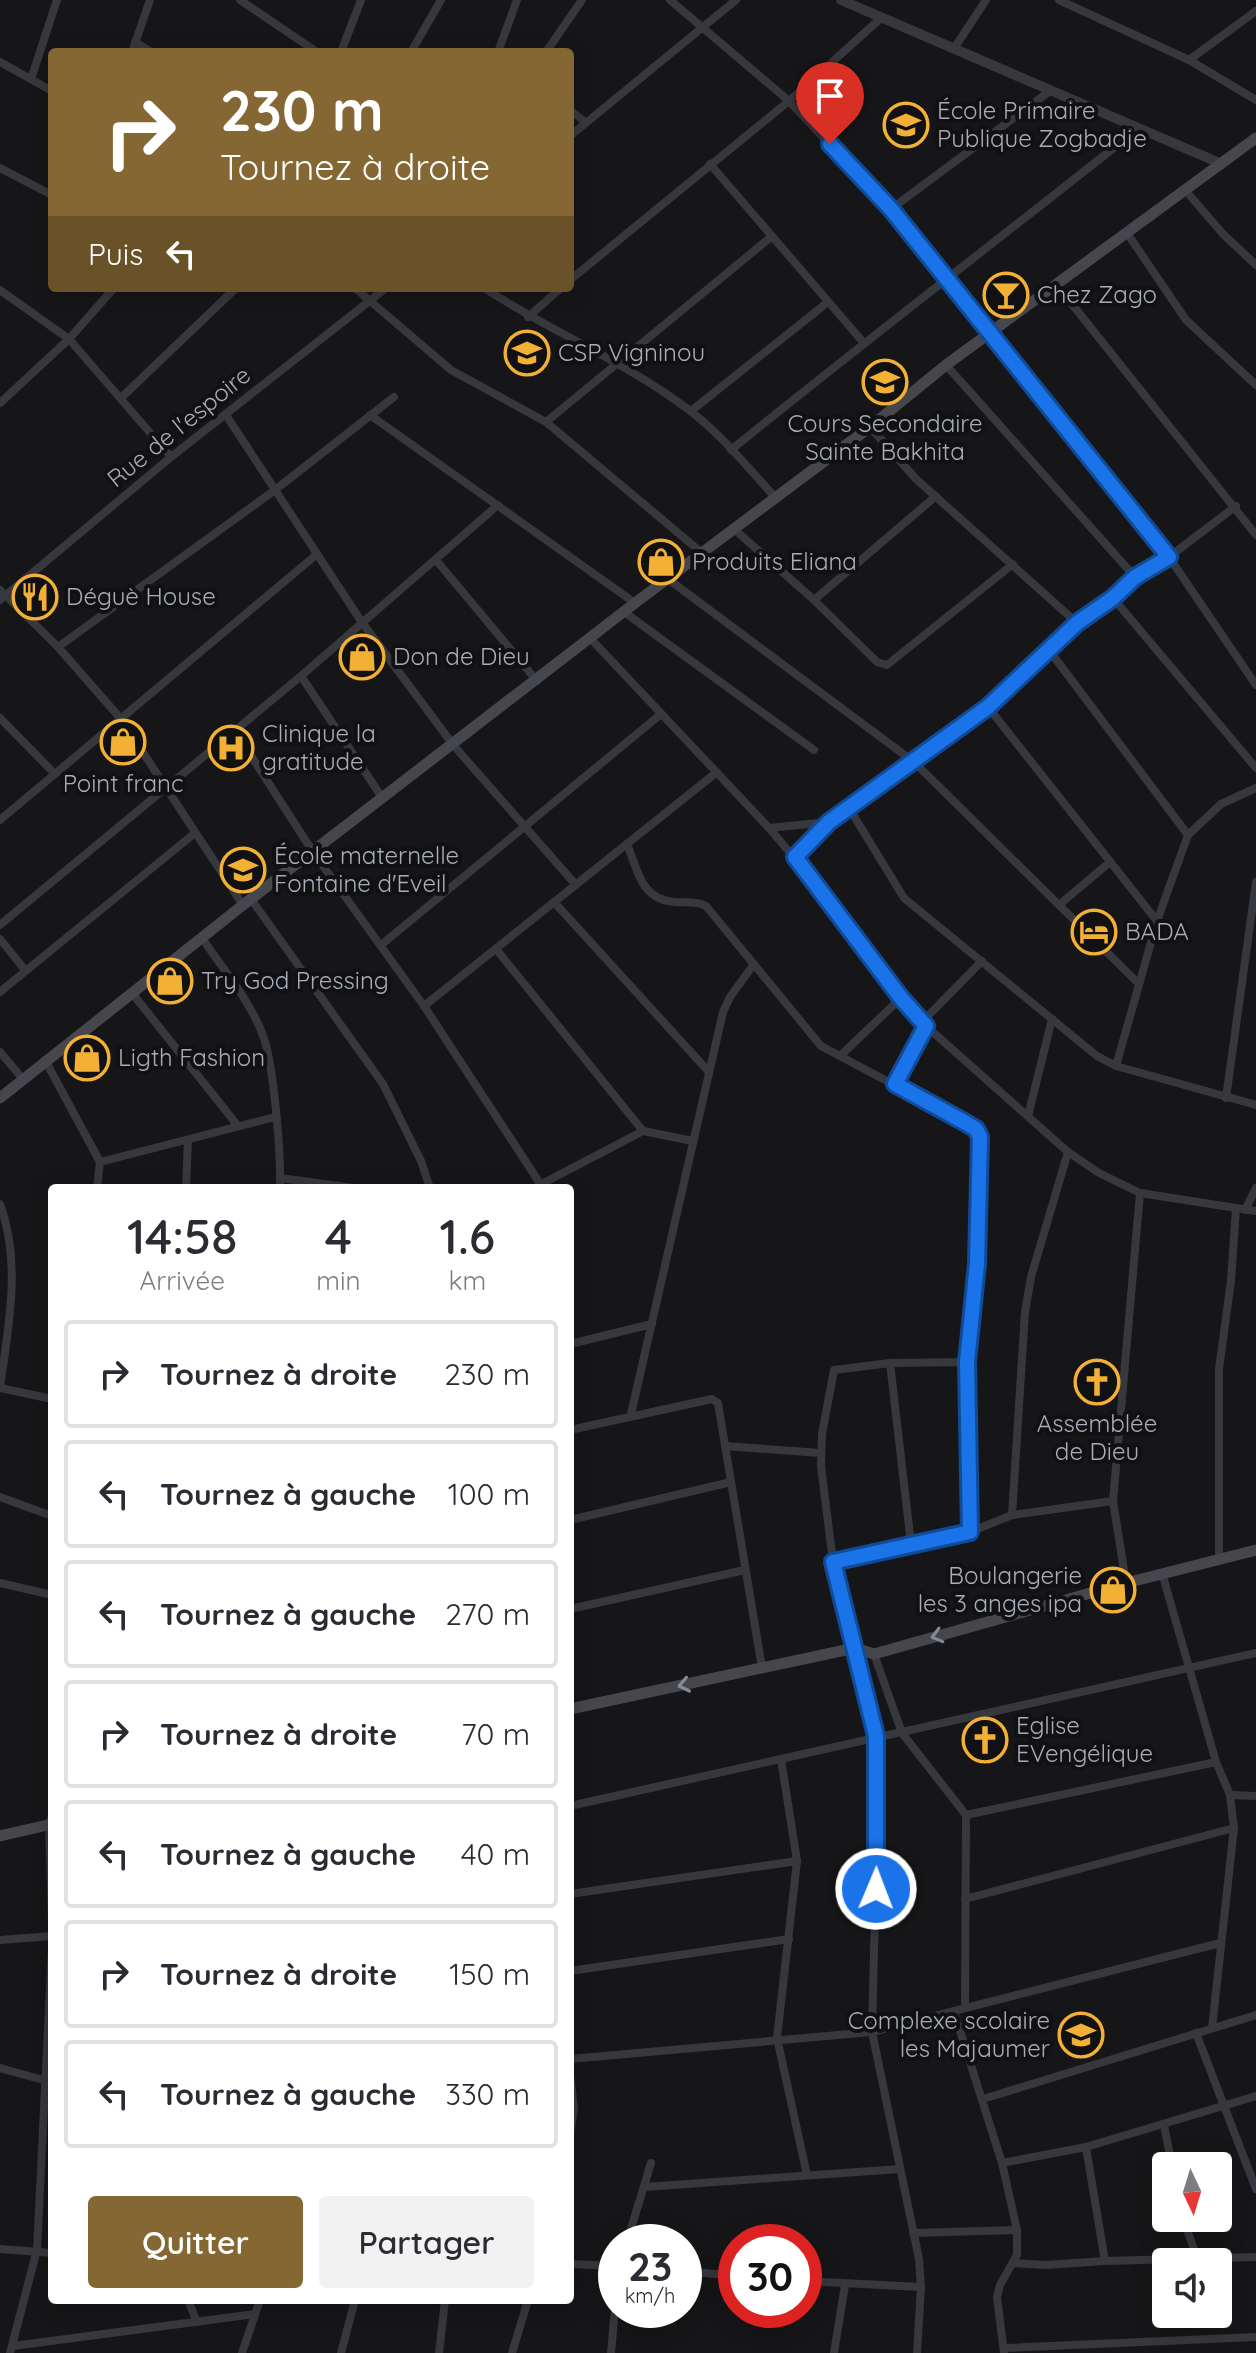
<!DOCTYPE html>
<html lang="fr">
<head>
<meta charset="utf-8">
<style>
  body { margin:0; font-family:Quicksand,sans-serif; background:#f2f2f3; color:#2b2b33; height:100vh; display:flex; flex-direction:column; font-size:30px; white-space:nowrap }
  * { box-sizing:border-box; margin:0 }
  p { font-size:26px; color:#7c7c81 }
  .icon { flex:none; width:44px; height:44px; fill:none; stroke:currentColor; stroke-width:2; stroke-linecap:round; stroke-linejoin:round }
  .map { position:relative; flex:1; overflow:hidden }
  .sheet { position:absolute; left:48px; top:1184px; width:526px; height:1120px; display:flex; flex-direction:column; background:#fff; border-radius:8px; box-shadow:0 4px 20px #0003 }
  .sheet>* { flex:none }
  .hud { position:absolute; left:48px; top:48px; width:526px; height:244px; border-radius:8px; box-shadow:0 4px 20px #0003; background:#856733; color:#fff; overflow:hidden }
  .needle { width:52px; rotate:176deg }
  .controls { position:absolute; left:1152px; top:2152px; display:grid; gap:16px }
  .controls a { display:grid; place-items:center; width:80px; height:80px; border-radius:8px; background:#fff; box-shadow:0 4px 20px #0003; font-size:40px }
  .speed { position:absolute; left:598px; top:2224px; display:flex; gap:16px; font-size:40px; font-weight:700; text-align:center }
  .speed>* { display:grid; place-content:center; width:104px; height:104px; border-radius:50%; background:#fff; box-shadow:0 4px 20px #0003; line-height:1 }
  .speed small { font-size:20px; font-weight:400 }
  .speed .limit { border:12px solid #d22; background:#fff; color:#111 }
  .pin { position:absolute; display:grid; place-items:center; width:68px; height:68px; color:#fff; margin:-82px -34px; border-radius:50% 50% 50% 0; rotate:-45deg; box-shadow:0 0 8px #0007 }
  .pin .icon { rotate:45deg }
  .me { position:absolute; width:88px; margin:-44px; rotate:1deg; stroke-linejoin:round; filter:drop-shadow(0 0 6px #0008) }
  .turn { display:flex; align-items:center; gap:28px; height:168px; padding:0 40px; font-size:36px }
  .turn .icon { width:104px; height:104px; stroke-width:2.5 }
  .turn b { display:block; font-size:56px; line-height:68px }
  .then { display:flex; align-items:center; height:76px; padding:0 40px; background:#0003; gap:16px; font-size:30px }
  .eta { display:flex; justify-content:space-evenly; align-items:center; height:136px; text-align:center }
  .eta b { font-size:48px; font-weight:600; line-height:56px }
  .action { display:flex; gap:16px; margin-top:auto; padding:16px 40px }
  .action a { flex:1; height:92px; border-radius:8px; background:#856733; color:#fff; font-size:32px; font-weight:600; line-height:92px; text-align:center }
  .action a+a { background:#f2f2f3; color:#2b2b33 }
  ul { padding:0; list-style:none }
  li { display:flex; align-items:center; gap:24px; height:108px; margin:0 16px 12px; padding:0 24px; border:4px solid #e1e1e2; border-radius:8px }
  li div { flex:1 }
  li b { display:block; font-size:30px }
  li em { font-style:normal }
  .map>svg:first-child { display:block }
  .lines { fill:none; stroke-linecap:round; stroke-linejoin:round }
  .minor { stroke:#37383d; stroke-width:8 }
  .tertiary { stroke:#37383d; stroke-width:10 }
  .secondary { stroke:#45474d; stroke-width:11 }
  .oneway { stroke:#858993 }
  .route-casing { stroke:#114b97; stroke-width:20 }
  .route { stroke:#1a73e8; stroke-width:14 }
  .labels { text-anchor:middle; stroke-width:8; stroke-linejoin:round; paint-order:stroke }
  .poi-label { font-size:24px; fill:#a8adb8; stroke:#111113; text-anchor:start }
  .street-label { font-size:24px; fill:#a8adb8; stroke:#111113 }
</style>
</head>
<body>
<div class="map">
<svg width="1256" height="2353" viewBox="0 0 1256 2353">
  <rect width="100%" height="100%" fill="#161618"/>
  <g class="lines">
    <g class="minor">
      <polyline points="240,0 317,52"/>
      <polyline points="670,0 789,101 891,209 1169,557 1256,685"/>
      <polyline points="1059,0 1189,60 1256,100"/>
      <polyline points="135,42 151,52"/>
      <polyline points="955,47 986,0"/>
      <polyline points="132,52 150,0"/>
      <polyline points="341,52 361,0"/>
      <polyline points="411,52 441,0"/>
      <polyline points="498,52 517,0"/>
      <polyline points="546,52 582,0"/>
      <polyline points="1189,60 1256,11"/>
      <polyline points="0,62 52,91"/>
      <polyline points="31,79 57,0"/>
      <polyline points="570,110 585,122"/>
      <polyline points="570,136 736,0"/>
      <polyline points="710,164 863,342"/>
      <polyline points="0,168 52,195"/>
      <polyline points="1186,191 1223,234 1256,265"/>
      <polyline points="891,209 1050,91"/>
      <polyline points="1127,233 1186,320 1256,385"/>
      <polyline points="570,280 789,101 881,18"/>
      <polyline points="1056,284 1256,535"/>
      <polyline points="355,288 451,370 546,422 702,553"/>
      <path d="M484,288C550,331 626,362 689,410C721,434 748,468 775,497"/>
      <polyline points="0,290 69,339 171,457"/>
      <polyline points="528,317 561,288"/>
      <polyline points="946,365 1135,577"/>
      <polyline points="121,398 236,288"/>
      <polyline points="0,403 69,339 114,288"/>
      <polyline points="691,411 828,302"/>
      <polyline points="226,415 361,621 454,746 576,885"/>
      <polyline points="370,415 635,603"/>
      <polyline points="546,422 771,237"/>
      <polyline points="870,427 916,479 1077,623"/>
      <path d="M731,450C865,341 1003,236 1139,128"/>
      <polyline points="734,529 814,600 877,662 887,665 1013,564"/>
      <polyline points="436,560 537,681"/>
      <polyline points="668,579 914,762 1139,984"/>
      <polyline points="0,590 58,647 121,719 243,905"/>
      <polyline points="1113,598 1256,768"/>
      <polyline points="0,600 171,457 386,288"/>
      <polyline points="814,600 936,496"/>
      <polyline points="624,612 814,750"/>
      <polyline points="590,638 769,828 818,886 901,998 926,1026 1068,1152 1099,1173 1140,1193 1256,1211"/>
      <polyline points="58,647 275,490 394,397"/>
      <polyline points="1049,650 1188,835"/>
      <polyline points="301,676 383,799"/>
      <polyline points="988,707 1157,921"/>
      <polyline points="0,718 55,774"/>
      <polyline points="235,731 313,852 424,1006 541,1185"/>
      <polyline points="849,808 904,898 1097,1056 1116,1066 1256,1105"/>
      <polyline points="0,820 316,555"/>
      <polyline points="769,828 828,822"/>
      <path d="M627,844C638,871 641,900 675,902C686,903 696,901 706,906L821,1046L966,1123L976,1129L980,1137L977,1264L967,1362L970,1532"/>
      <polyline points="795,857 829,822 988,707 1077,623 1113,598 1135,577 1169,557 1236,506"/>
      <polyline points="251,899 383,1084 421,1161 430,1188"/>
      <polyline points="554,902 709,1072"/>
      <polyline points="1059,905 1110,862"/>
      <polyline points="0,925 301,676 498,505"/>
      <path d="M202,938C222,968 249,999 262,1033C274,1062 281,1155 280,1188"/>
      <polyline points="0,939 25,970"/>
      <polyline points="381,945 661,714"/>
      <polyline points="496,949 643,1131 693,1141"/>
      <polyline points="0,992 195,833"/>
      <polyline points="132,993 238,1126"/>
      <polyline points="424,1006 717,772"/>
      <polyline points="922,1022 982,961"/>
      <polyline points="0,1052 22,1078"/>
      <polyline points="841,1055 901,998"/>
      <polyline points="45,1060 100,1162 97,1188"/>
      <polyline points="1116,1066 1157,921 1188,835 1221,804 1256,788"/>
      <polyline points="895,1084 926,1026"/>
      <polyline points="1226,1098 1256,882"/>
      <polyline points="1028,1116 1052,1019"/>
      <polyline points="100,1162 275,1117"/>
      <polyline points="280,1178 354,1188"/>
      <polyline points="186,1188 188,1140"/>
      <polyline points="534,1188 643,1131"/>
      <path d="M0,1204C22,1264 8,1327 0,1388"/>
      <polyline points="1245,1210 1256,1188"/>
      <polyline points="570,1344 652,1324"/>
      <polyline points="890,1363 911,1544"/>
      <polyline points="0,1388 52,1399"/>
      <polyline points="631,1414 723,1012 730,997 754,964"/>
      <polyline points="570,1430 712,1399 718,1403 762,1668"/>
      <polyline points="725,1446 820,1453"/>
      <polyline points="0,1497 52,1516"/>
      <polyline points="1012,1515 1025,1312 1031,1277 1068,1152"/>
      <polyline points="570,1520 731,1482"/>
      <polyline points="1219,1559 1219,1369 1231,1281 1236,1208"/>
      <polyline points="833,1562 970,1532 1012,1515 1113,1501"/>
      <polyline points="1162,1573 1216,1762 1230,1795 1234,1828 1212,2028"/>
      <polyline points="0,1583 52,1595"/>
      <polyline points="1126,1583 1113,1501 1140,1193"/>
      <polyline points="570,1609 745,1570"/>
      <polyline points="874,1654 902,1733 966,1815 965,2008"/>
      <polyline points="781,1759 797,1861 777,2038 807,2175"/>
      <polyline points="1230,1795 1256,1796"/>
      <polyline points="570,1806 1256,1653"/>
      <polyline points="966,1815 1216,1762"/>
      <polyline points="52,1816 49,1824 52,1922"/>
      <polyline points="570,1894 797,1861"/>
      <polyline points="965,1899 1234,1828"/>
      <polyline points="0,1940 52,1936"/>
      <polyline points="570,1971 789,1939"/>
      <polyline points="954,2012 1002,2163 1017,2230 1017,2255 1000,2285 997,2297 1004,2353"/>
      <polyline points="1196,2033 1256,2189"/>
      <polyline points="570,2059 872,2032 1220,1943"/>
      <polyline points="0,2068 47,2081"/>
      <polyline points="570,2073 574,2109 570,2134"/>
      <polyline points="983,2099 1256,2015"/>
      <polyline points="1164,2125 1172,2166"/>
      <polyline points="1086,2147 1105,2261"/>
      <polyline points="1002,2163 1086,2147 1256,2096"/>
      <polyline points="645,2187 900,2169"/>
      <polyline points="1183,2218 1197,2258"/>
      <polyline points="913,2233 1017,2230"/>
      <polyline points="627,2242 651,2163"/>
      <polyline points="0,2249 52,2253"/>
      <polyline points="1013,2263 1046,2265 1105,2261 1256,2257"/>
      <polyline points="570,2264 616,2266"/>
      <polyline points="684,2271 736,2276"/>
      <polyline points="804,2281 921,2287"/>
      <polyline points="188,2300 197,2322"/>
      <polyline points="13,2346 255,2314"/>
      <polyline points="1004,2348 1256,2337"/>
      <polyline points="10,2353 37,2250 52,1947"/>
      <polyline points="242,2353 260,2300"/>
      <polyline points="341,2353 355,2300"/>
      <polyline points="439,2353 445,2300"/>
      <polyline points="512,2353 528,2300"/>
      <polyline points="611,2353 616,2297"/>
      <polyline points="834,2353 845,2285"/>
      <polyline points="917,2353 921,2287 919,2259 872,2032 877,1832 876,1736 833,1562 821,1466 822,1434 834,1370 890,1363 967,1362"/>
    </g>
    <polyline class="tertiary" points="841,0 1222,164"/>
    <g class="secondary">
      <polyline points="0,1098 243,905 635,603 870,427 946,365 1256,138"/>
      <polyline points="570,1709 855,1648 874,1654 1126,1583 1256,1550"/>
      <polyline points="0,1836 52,1824"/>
    </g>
  </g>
  <defs><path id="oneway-chevron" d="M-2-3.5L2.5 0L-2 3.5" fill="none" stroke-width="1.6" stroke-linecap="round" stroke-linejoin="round" transform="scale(2)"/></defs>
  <g class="oneway">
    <use href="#oneway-chevron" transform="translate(937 1636) rotate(164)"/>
    <use href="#oneway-chevron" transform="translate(684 1685) rotate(168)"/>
  </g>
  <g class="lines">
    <g class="route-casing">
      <polyline id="route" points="830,144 891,209 1169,557 1135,577 1113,598 1077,623 988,707 829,822 795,857 901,998 926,1026 895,1084 966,1123 976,1129 980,1137 977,1264 967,1362 970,1532 833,1562 876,1736 876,1889"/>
    </g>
    <use href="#route" class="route"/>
  </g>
  <defs>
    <g id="school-ring" transform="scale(2.3)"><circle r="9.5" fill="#111113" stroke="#f2b134" stroke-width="1.5"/><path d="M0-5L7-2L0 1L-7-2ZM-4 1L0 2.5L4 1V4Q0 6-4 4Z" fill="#f2b134"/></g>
    <g id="bar-ring" transform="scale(2.3)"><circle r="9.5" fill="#111113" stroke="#f2b134" stroke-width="1.5"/><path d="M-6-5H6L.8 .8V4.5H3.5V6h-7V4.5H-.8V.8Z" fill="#f2b134"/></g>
    <g id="shop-ring" transform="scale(2.3)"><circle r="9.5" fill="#111113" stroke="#f2b134" stroke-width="1.5"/><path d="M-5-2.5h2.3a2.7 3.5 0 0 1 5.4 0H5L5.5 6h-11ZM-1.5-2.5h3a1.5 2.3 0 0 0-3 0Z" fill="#f2b134"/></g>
    <g id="restaurant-ring" transform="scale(2.3)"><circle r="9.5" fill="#111113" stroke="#f2b134" stroke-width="1.5"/><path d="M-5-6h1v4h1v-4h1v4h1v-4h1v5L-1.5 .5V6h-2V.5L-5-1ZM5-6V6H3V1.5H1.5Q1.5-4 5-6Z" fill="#f2b134"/></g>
    <g id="hospital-ring" transform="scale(2.3)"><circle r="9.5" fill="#111113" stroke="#f2b134" stroke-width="1.5"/><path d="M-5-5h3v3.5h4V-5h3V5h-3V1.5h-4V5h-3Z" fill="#f2b134"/></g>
    <g id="hotel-ring" transform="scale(2.3)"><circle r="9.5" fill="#111113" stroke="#f2b134" stroke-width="1.5"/><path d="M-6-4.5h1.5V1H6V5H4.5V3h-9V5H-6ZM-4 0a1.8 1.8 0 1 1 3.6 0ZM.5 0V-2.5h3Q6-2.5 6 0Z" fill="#f2b134"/></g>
    <g id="church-ring" transform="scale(2.3)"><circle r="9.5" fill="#111113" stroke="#f2b134" stroke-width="1.5"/><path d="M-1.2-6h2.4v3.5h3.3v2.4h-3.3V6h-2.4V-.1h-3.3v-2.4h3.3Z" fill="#f2b134"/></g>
  </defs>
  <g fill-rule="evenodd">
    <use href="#school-ring" x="906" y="125"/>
    <use href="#bar-ring" x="1006" y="295"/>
    <use href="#school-ring" x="527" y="353"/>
    <use href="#school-ring" x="885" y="382"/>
    <use href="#shop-ring" x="661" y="562"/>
    <use href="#restaurant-ring" x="35" y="597"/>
    <use href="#shop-ring" x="362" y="657"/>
    <use href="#shop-ring" x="123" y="742"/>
    <use href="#hospital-ring" x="231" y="748"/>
    <use href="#school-ring" x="243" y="870"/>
    <use href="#hotel-ring" x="1094" y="932"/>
    <use href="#shop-ring" x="170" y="981"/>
    <use href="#shop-ring" x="87" y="1058"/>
    <use href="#church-ring" x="1097" y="1382"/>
    <use href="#shop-ring" x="1113" y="1590"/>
    <use href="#church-ring" x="985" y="1740"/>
    <use href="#school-ring" x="1081" y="2035"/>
  </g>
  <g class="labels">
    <g class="poi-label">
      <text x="937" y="119">École Primaire<tspan x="937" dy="28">Publique Zogbadje</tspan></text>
      <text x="1037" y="303">Chez Zago</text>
      <text x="558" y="361">CSP Vigninou</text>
      <text x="885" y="432" text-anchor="middle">Cours Secondaire<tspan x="885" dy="28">Sainte Bakhita</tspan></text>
      <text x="692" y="570">Produits Eliana</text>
      <text x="66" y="605">Déguè House</text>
      <text x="393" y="665">Don de Dieu</text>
      <text x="262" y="742">Clinique la<tspan x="262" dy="28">gratitude</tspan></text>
      <text x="123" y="792" text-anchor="middle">Point franc</text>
      <text x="274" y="864">École maternelle<tspan x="274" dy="28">Fontaine d'Eveil</tspan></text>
      <text x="1125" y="940">BADA</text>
      <text x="201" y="989">Try God Pressing</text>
      <text x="118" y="1066">Ligth Fashion</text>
      <text x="1097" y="1432" text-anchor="middle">Assemblée<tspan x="1097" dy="28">de Dieu</tspan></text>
      <text x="1082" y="1584" text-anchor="end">Boulangerie<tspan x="1082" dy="28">les 3 anges ipa</tspan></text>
      <text x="1016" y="1734">Eglise<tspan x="1016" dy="28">EVengélique</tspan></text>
      <text x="1050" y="2029" text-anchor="end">Complexe scolaire<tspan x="1050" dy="28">les Majaumer</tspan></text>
    </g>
    <g class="street-label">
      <text transform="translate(179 427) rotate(-39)" y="8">Rue de l'espoire</text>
    </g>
  </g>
</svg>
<div class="controls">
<a><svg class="needle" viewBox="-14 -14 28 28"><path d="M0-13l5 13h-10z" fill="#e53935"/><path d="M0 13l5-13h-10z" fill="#7c7c81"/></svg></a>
<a><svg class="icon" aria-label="sound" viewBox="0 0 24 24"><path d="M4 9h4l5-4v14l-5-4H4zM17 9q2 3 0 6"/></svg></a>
</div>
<div class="speed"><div>23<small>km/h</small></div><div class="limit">30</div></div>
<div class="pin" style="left:830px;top:144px;background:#d93025"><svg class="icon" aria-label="arrive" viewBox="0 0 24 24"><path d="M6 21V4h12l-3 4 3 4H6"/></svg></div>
<svg class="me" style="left:876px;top:1889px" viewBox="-20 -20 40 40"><circle r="17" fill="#1a73e8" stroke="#fff" stroke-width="3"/><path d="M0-11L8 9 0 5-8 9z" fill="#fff"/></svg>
<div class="hud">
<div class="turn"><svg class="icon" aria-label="right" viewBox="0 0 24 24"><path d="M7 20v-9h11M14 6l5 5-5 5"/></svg><div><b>230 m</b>Tournez à droite</div></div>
<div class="then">Puis<svg class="icon" aria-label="left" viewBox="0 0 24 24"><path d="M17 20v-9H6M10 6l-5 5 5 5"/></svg></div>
</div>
<section class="sheet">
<div class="eta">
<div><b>14:58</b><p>Arrivée</p></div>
<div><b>4</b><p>min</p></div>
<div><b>1.6</b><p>km</p></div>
</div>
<ul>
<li><svg class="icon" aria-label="right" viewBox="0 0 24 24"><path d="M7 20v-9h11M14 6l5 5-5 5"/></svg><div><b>Tournez à droite</b></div><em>230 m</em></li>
<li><svg class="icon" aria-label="left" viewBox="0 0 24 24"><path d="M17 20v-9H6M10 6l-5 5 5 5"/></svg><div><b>Tournez à gauche</b></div><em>100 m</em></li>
<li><svg class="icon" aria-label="left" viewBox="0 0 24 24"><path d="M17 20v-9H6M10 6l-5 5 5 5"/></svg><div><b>Tournez à gauche</b></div><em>270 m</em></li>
<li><svg class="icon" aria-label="right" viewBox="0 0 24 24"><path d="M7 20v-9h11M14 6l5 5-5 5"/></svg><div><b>Tournez à droite</b></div><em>70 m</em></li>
<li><svg class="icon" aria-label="left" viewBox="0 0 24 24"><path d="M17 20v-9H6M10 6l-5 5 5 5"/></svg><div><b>Tournez à gauche</b></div><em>40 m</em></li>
<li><svg class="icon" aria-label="right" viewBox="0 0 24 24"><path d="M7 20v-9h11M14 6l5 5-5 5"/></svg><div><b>Tournez à droite</b></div><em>150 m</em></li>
<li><svg class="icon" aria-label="left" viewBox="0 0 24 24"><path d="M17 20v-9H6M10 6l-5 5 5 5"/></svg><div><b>Tournez à gauche</b></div><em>330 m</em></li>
</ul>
<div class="action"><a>Quitter</a><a>Partager</a></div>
</section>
</div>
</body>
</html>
